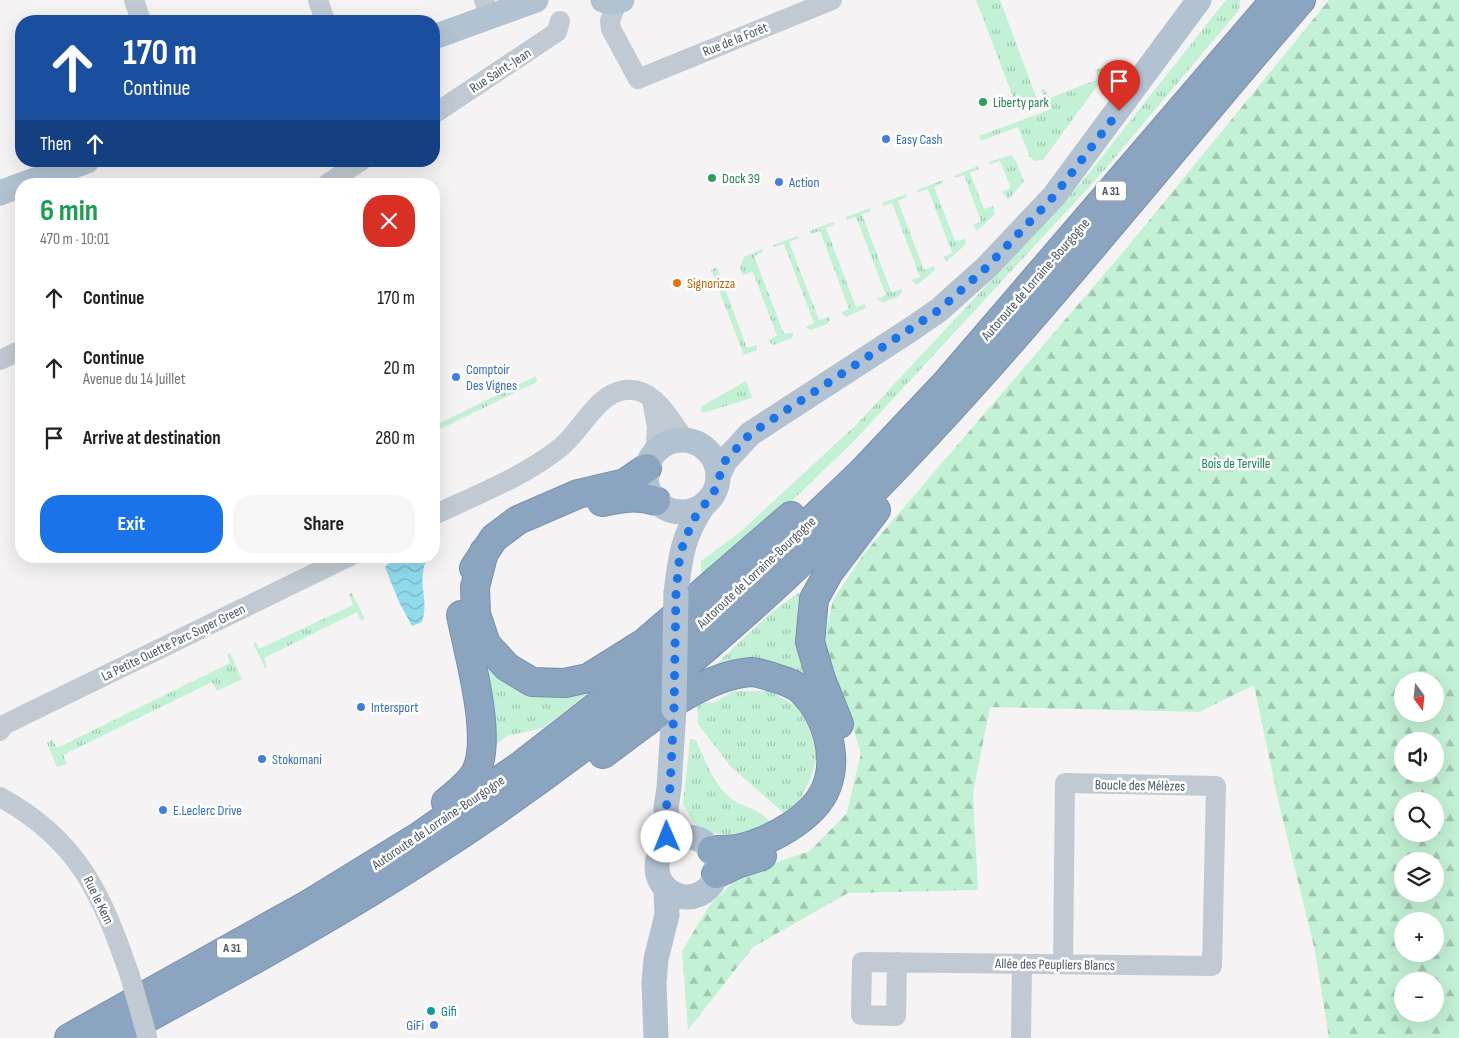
<!DOCTYPE html>
<html lang="en">
<head>
<meta charset="utf-8">
<style>
  body { margin:0; font-family:"Sofia Sans Condensed",sans-serif; background:#f6f6f6; color:#202124; height:100vh; display:flex; flex-direction:column; font-size:19px; white-space:nowrap }
  * { box-sizing:border-box; margin:0 }
  p { font-size:16px; color:#757577 }
  .icon { flex:none; width:28px; height:28px; fill:none; stroke:currentColor; stroke-width:2; stroke-linecap:round; stroke-linejoin:round }
  .map { position:relative; flex:1; overflow:hidden }
  .drawer { position:absolute; left:15px; top:178px; width:425px; height:385px; display:flex; flex-direction:column; background:#fff; border-radius:20px; box-shadow:0 5px 20px #0002 }
  .drawer>* { flex:none }
  .hud { position:absolute; left:15px; top:15px; width:425px; height:152px; border-radius:20px; box-shadow:0 5px 20px #0002; background:#1a4fa0; color:#fff; overflow:hidden }
  .needle { width:32px; rotate:165deg }
  .fabs { position:absolute; left:1394px; top:672px; display:grid; gap:10px }
  .fabs a { display:grid; place-items:center; width:50px; height:50px; border-radius:50%; background:#fff; box-shadow:0 5px 20px #0002; font-size:25px }
  .pin { position:absolute; display:grid; place-items:center; width:42px; height:42px; color:#fff; margin:-51px -21px; border-radius:50% 50% 50% 0; rotate:-45deg; box-shadow:0 0 5px #0007 }
  .pin .icon { rotate:45deg }
  .me { position:absolute; width:55px; margin:-28px; rotate:359deg; stroke-linejoin:round; filter:drop-shadow(0 0 4px #0008) }
  .turn { display:flex; align-items:center; gap:18px; height:105px; padding:0 25px; font-size:22px }
  .turn .icon { width:65px; height:65px; stroke-width:2.5 }
  .turn b { display:block; font-size:35px; line-height:42px }
  .then { display:flex; align-items:center; height:48px; padding:0 25px; background:#0003; gap:10px; font-size:19px }
  .round { display:grid; place-items:center; flex:none; width:52px; height:52px; border-radius:20px; background:#f6f6f6 }
  .headline { display:flex; align-items:center; justify-content:space-between; height:85px; padding:0 25px }
  h1 { font-size:30px; font-weight:700; line-height:38px; color:#1e9e55 }
  .action { display:flex; gap:10px; margin-top:auto; padding:10px 25px }
  .action a { flex:1; height:58px; border-radius:20px; background:#1a73e8; color:#fff; font-size:20px; font-weight:700; line-height:58px; text-align:center }
  .action a+a { background:#f6f6f6; color:#202124 }
  ul { padding:0; list-style:none }
  li { display:flex; align-items:center; gap:15px; height:70px; padding:0 25px }
  li div { flex:1 }
  li b { display:block; font-size:19px }
  li em { font-style:normal }
  .map>svg:first-child { display:block }
  .grass { fill:url(#grass-tufts) }
  .forest { fill:url(#forest-firs); fill-rule:evenodd }
  .water { fill:url(#water-waves) }
  .lines { fill:none; stroke-linecap:round; stroke-linejoin:round }
  .highway-casing { stroke:#7690ad; stroke-width:30 }
  .minor { stroke:#c1cad2; stroke-width:20 }
  .major { stroke:#b3c2d1; stroke-width:25 }
  .highway { stroke:#8ba5c1; stroke-width:28 }
  .minor-bridge { stroke:#c1cad2; stroke-width:20 }
  .major-bridge { stroke:#b3c2d1; stroke-width:25 }
  .route { stroke:#1a73e8; stroke-width:9; stroke-dasharray:0 16.2 }
  .leisure-dot { fill:#2e9e5b; stroke:#fff; stroke-width:2 }
  .shop-dot { fill:#3f7fe0; stroke:#fff; stroke-width:2 }
  .food-dot { fill:#e8710a; stroke:#fff; stroke-width:2 }
  .culture-dot { fill:#0f9aa8; stroke:#fff; stroke-width:2 }
  .labels { text-anchor:middle; stroke-width:5; stroke-linejoin:round; paint-order:stroke }
  .shield { fill:#fff; stroke:#808990; stroke-width:1 }
  .shield-label { font-size:12px; font-weight:bold; fill:#4a5661 }
  .street-label { font-size:14px; fill:#4a5661; stroke:#fff }
  .leisure-label { font-size:14px; fill:#27864d; stroke:#fff; text-anchor:start }
  .shop-label { font-size:14px; fill:#366cbe; stroke:#fff; text-anchor:start }
  .food-label { font-size:14px; fill:#c56008; stroke:#fff; text-anchor:start }
  .park-label { font-size:14px; fill:#17864f; stroke:#fff }
  .culture-label { font-size:14px; fill:#0d838f; stroke:#fff; text-anchor:start }
</style>
</head>
<body>
<div class="map">
<svg width="1459" height="1038" viewBox="0 0 1459 1038">
  <defs>
    <pattern id="grass-tufts" width="24" height="20" patternUnits="userSpaceOnUse" patternTransform="scale(1.25)"><rect width="24" height="20" fill="#c3f1d5"/><path d="M3 7l-1-3M5 7V3M7 7l1-3M15 17l-1-3M17 17v-4M19 17l1-3" fill="none" stroke="#a0c6b0"/></pattern>
    <pattern id="forest-firs" width="22" height="20" patternUnits="userSpaceOnUse" patternTransform="scale(1.25)"><rect width="22" height="20" fill="#c3f1d5"/><path d="M5 1l3.5 6h-7zM16 11l3.5 6h-7z" fill="#a0c6b0"/></pattern>
    <pattern id="water-waves" width="16" height="10" patternUnits="userSpaceOnUse" patternTransform="scale(1.25)"><rect width="16" height="10" fill="#90daee"/><path d="M0 5q4-4 8 0t8 0" fill="none" stroke="#78b4c4"/></pattern>
  </defs>
  <rect width="100%" height="100%" fill="#f5f3f3"/>
  <g class="grass">
    <polygon points="976,0 1000,0 1038,102 1018,110"/>
    <polygon points="1226,0 1240,0 1239,10 1101,174 854,441 771,521 704,575 701,571 701,561 739,533 855,426 972,301 1081,183"/>
    <polygon points="1104,67 1108,71 1043,160 1035,161 1030,157 1018,127 981,141 979,136 1049,110 1041,90 1045,89 1050,98 1098,79 1095,70"/>
    <polygon points="1011,155 1016,161 1024,181 1008,200 1002,192 1011,188 1000,161 990,164 989,162"/>
    <polygon points="978,166 979,169 970,173 984,209 993,206 995,214 977,231 973,225 981,221 964,175 955,178 954,176"/>
    <polygon points="943,180 943,183 934,187 955,241 965,239 966,244 946,262 943,257 952,253 928,189 918,192 917,190"/>
    <polygon points="907,194 907,197 898,201 924,270 934,266 935,270 917,285 911,280 920,277 892,203 883,206 882,203"/>
    <polygon points="870,208 871,211 862,214 891,292 902,289 902,292 899,296 883,303 877,299 886,295 856,217 846,220 846,217"/>
    <polygon points="834,222 835,224 826,228 856,307 865,304 866,308 846,317 841,313 849,309 820,231 810,234 809,231"/>
    <polygon points="798,236 799,238 789,242 819,320 829,317 830,320 827,324 810,330 805,327 814,323 784,244 774,247 773,245"/>
    <polygon points="762,249 763,252 754,256 784,334 794,333 792,338 773,345 768,340 777,336 753,272 743,275 740,267 744,257"/>
    <polygon points="717,267 747,348 757,345 757,350 744,355 711,270"/>
    <polygon points="536,376 537,382 434,432 434,426"/>
    <polygon points="746,381 752,398 703,413 701,411 702,406"/>
    <polygon points="352,593 365,619 361,621 357,612 264,658 267,667 265,668 253,643 256,642 259,649 353,605 349,594"/>
    <polygon points="798,593 804,597 806,676 716,664 773,611"/>
    <polygon points="230,653 242,679 217,691 212,682 63,755 67,764 57,767 47,743 52,739 57,748 230,663 227,654"/>
    <polygon points="486,663 523,691 560,697 594,689 543,728 507,736 495,745 482,667"/>
    <polygon points="734,691 770,691 799,708 809,728 817,756 811,778 797,806 786,815 731,767 698,724 697,702 713,703"/>
    <path d="M690,739L696,740C704,758 712,780 727,795C738,807 761,808 769,822L738,836L706,832L694,823L683,804Z"/>
  </g>
  <path class="forest" d="M1329,0H1459V1038H1329L1315,951L1278,800L1254,685L1199,712L990,707L973,793L978,890L848,893L753,947L688,1030L682,951L709,906L741,874L810,851L847,813L861,753L824,640L833,600L863,555L1125,250ZM1402,681H1435V714H1402ZM1402,741H1435V774H1402ZM1402,801H1435V834H1402ZM1402,861H1435V894H1402ZM1402,921H1435V954H1402ZM1402,981H1435V1014H1402Z"/>
  <path class="water" d="M397,556H428C415,583 430,597 422,622L412,626L399,602L385,567Z"/>
  <g class="lines">
    <g class="highway-casing">
      <g id="highway">
        <path d="M602,502C621,498 637,495 656,501"/>
        <polyline points="484,552 475,587 476,614 486,644 507,667 532,682 565,683 588,678 644,643 791,516"/>
        <polyline points="474,568 494,538 518,520 578,494 625,483 647,468"/>
        <polyline points="839,724 821,679 810,642 814,599 829,572 876,510"/>
        <path d="M603,754C645,724 698,676 751,672C757,672 764,675 769,676C781,680 795,683 803,692C826,715 839,757 826,788C814,818 769,842 738,849C730,850 720,850 712,850"/>
        <path d="M446,802C456,794 467,785 474,775C495,743 468,652 461,615"/>
        <polyline points="716,874 737,864 762,856"/>
        <polyline points="69,1038 309,904 418,837 520,766 707,620 862,472 946,383 1275,0"/>
        <path d="M110,1038C216,981 322,924 423,859C551,777 672,682 783,579C973,403 1132,195 1301,0"/>
      </g>
    </g>
    <g class="minor">
      <polyline points="134,0 141,21"/>
      <polyline points="318,0 325,21"/>
      <polyline points="484,0 490,16"/>
      <polyline points="617,2 610,21 611,29 638,79 832,0"/>
      <polyline points="434,114 557,32 560,21"/>
      <polyline points="327,184 361,161"/>
      <polyline points="0,360 21,350"/>
      <polyline points="652,400 657,427 655,453"/>
      <path d="M434,515C476,495 524,477 561,447C582,430 596,394 625,390C655,386 671,422 686,441"/>
      <polyline points="0,731 4,725 24,715 350,556"/>
      <path d="M0,797C79,840 102,895 130,976"/>
      <polyline points="897,962 896,1016 861,1015 862,962 1212,966 1216,786 1065,783 1063,964"/>
      <polyline points="1021,1038 1022,964"/>
    </g>
    <g class="major">
      <polyline points="603,0 611,2 622,0"/>
      <polyline points="434,37 536,0"/>
      <polyline points="24,184 87,161"/>
      <polyline points="0,193 21,185"/>
      <circle cx="682" cy="476" r="36"/>
      <polyline points="718,476 725,461 750,434 910,330 939,310 987,267 1054,196 1199,0"/>
      <path d="M676,593C680,558 683,535 703,506"/>
      <circle cx="687" cy="867" r="30"/>
      <polyline points="667,844 668,827 666,808 669,788 674,709"/>
      <polyline points="656,1038 654,983 656,959 667,915 666,889"/>
    </g>
    <use href="#highway" class="highway"/>
    <polyline class="minor-bridge" points="130,976 147,1036"/>
    <polyline class="major-bridge" points="674,709 676,593"/>
  </g>
  <g class="lines">
    <polyline class="route" points="667,837 666,808 670,788 674,708 676,593 680,553 693,520 714,492 725,461 750,434 939,310 987,267 1054,196 1119,111"/>
  </g>
  <g class="leisure-dot">
    <circle cx="983" cy="102" r="5"/>
    <circle cx="712" cy="178" r="5"/>
  </g>
  <g class="shop-dot">
    <circle cx="886" cy="139" r="5"/>
    <circle cx="779" cy="182" r="5"/>
    <circle cx="456" cy="377" r="5"/>
    <circle cx="361" cy="707" r="5"/>
    <circle cx="262" cy="759" r="5"/>
    <circle cx="163" cy="810" r="5"/>
    <circle cx="434" cy="1025" r="5"/>
  </g>
  <circle class="food-dot" cx="677" cy="283" r="5"/>
  <circle class="culture-dot" cx="431" cy="1011" r="5"/>
  <g class="labels">
    <g class="shield">
      <rect x="1096" y="181.5" width="30" height="19" rx="4"/>
      <rect x="217" y="938.5" width="30" height="19" rx="4"/>
    </g>
    <g class="shield-label">
      <text x="1111" y="195">A 31</text>
      <text x="232" y="952">A 31</text>
    </g>
    <g class="street-label">
      <text transform="translate(735 39) rotate(-22)" y="5">Rue de la Forêt</text>
      <text transform="translate(500 70) rotate(-33)" y="5">Rue Saint-Jean</text>
      <text transform="translate(1035 279) rotate(-49)" y="5">Autoroute de Lorraine-Bourgogne</text>
      <text transform="translate(756 572) rotate(-43)" y="5">Autoroute de Lorraine-Bourgogne</text>
      <text transform="translate(173 642) rotate(-26)" y="5">La Petite Ouette Parc Super Green</text>
      <text transform="translate(1140 785) rotate(1)" y="5">Boucle des Mélèzes</text>
      <text transform="translate(438 822) rotate(-34)" y="5">Autoroute de Lorraine-Bourgogne</text>
      <text transform="translate(99 900) rotate(64)" y="5">Rue le Kem</text>
      <text transform="translate(1055 964) rotate(1)" y="5">Allée des Peupliers Blancs</text>
    </g>
    <g class="leisure-label">
      <text x="993" y="107">Liberty park</text>
      <text x="722" y="183">Dock 39</text>
    </g>
    <g class="shop-label">
      <text x="896" y="144">Easy Cash</text>
      <text x="789" y="187">Action</text>
      <text x="466" y="374">Comptoir<tspan x="466" dy="16">Des Vignes</tspan></text>
      <text x="371" y="712">Intersport</text>
      <text x="272" y="764">Stokomani</text>
      <text x="173" y="815">E.Leclerc Drive</text>
      <text x="424" y="1030" text-anchor="end">GiFi</text>
    </g>
    <g class="food-label">
      <text x="687" y="288">Signorizza</text>
    </g>
    <g class="park-label">
      <text x="1236" y="468">Bois de Terville</text>
    </g>
    <g class="culture-label">
      <text x="441" y="1016">Gifi</text>
    </g>
  </g>
</svg>
<div class="fabs">
<a><svg class="needle" viewBox="-14 -14 28 28"><path d="M0-13l5 13h-10z" fill="#e53935"/><path d="M0 13l5-13h-10z" fill="#757577"/></svg></a>
<a><svg class="icon" aria-label="sound" viewBox="0 0 24 24"><path d="M4 9h4l5-4v14l-5-4H4zM17 9q2 3 0 6"/></svg></a>
<a><svg class="icon" aria-label="search" viewBox="0 0 24 24"><circle cx="10" cy="10" r="6"/><path d="M15 15l6 6"/></svg></a>
<a><svg class="icon" aria-label="layers" viewBox="0 0 24 24"><path d="M12 4l9 5-9 5-9-5zM3 14l9 5 9-5"/></svg></a>
<a>+</a>
<a>−</a>
</div>
<div class="pin" style="left:1119px;top:111px;background:#d93025"><svg class="icon" aria-label="arrive" viewBox="0 0 24 24"><path d="M6 21V4h12l-3 4 3 4H6"/></svg></div>
<svg class="me" style="left:667px;top:837px" viewBox="-20 -20 40 40"><circle r="19" fill="#fff"/><path d="M0-13L10 11 0 6-10 11z" fill="#1a73e8"/></svg>
<div class="hud">
<div class="turn"><svg class="icon" aria-label="ahead" viewBox="0 0 24 24"><path d="M12 20V5M6 11l6-6 6 6"/></svg><div><b>170 m</b>Continue</div></div>
<div class="then">Then<svg class="icon" aria-label="ahead" viewBox="0 0 24 24"><path d="M12 20V5M6 11l6-6 6 6"/></svg></div>
</div>
<section class="drawer">
<div class="headline"><div><h1>6 min</h1><p>470 m · 10:01</p></div><a class="round" style="background:#d93025;color:#fff"><svg class="icon" aria-label="close" viewBox="0 0 24 24"><path d="M6 6l12 12M18 6L6 18"/></svg></a></div>
<ul>
<li><svg class="icon" aria-label="ahead" viewBox="0 0 24 24"><path d="M12 20V5M6 11l6-6 6 6"/></svg><div><b>Continue</b></div><em>170 m</em></li>
<li><svg class="icon" aria-label="ahead" viewBox="0 0 24 24"><path d="M12 20V5M6 11l6-6 6 6"/></svg><div><b>Continue</b><p>Avenue du 14 Juillet</p></div><em>20 m</em></li>
<li><svg class="icon" aria-label="arrive" viewBox="0 0 24 24"><path d="M6 21V4h12l-3 4 3 4H6"/></svg><div><b>Arrive at destination</b></div><em>280 m</em></li>
</ul>
<div class="action"><a>Exit</a><a>Share</a></div>
</section>
</div>
</body>
</html>
